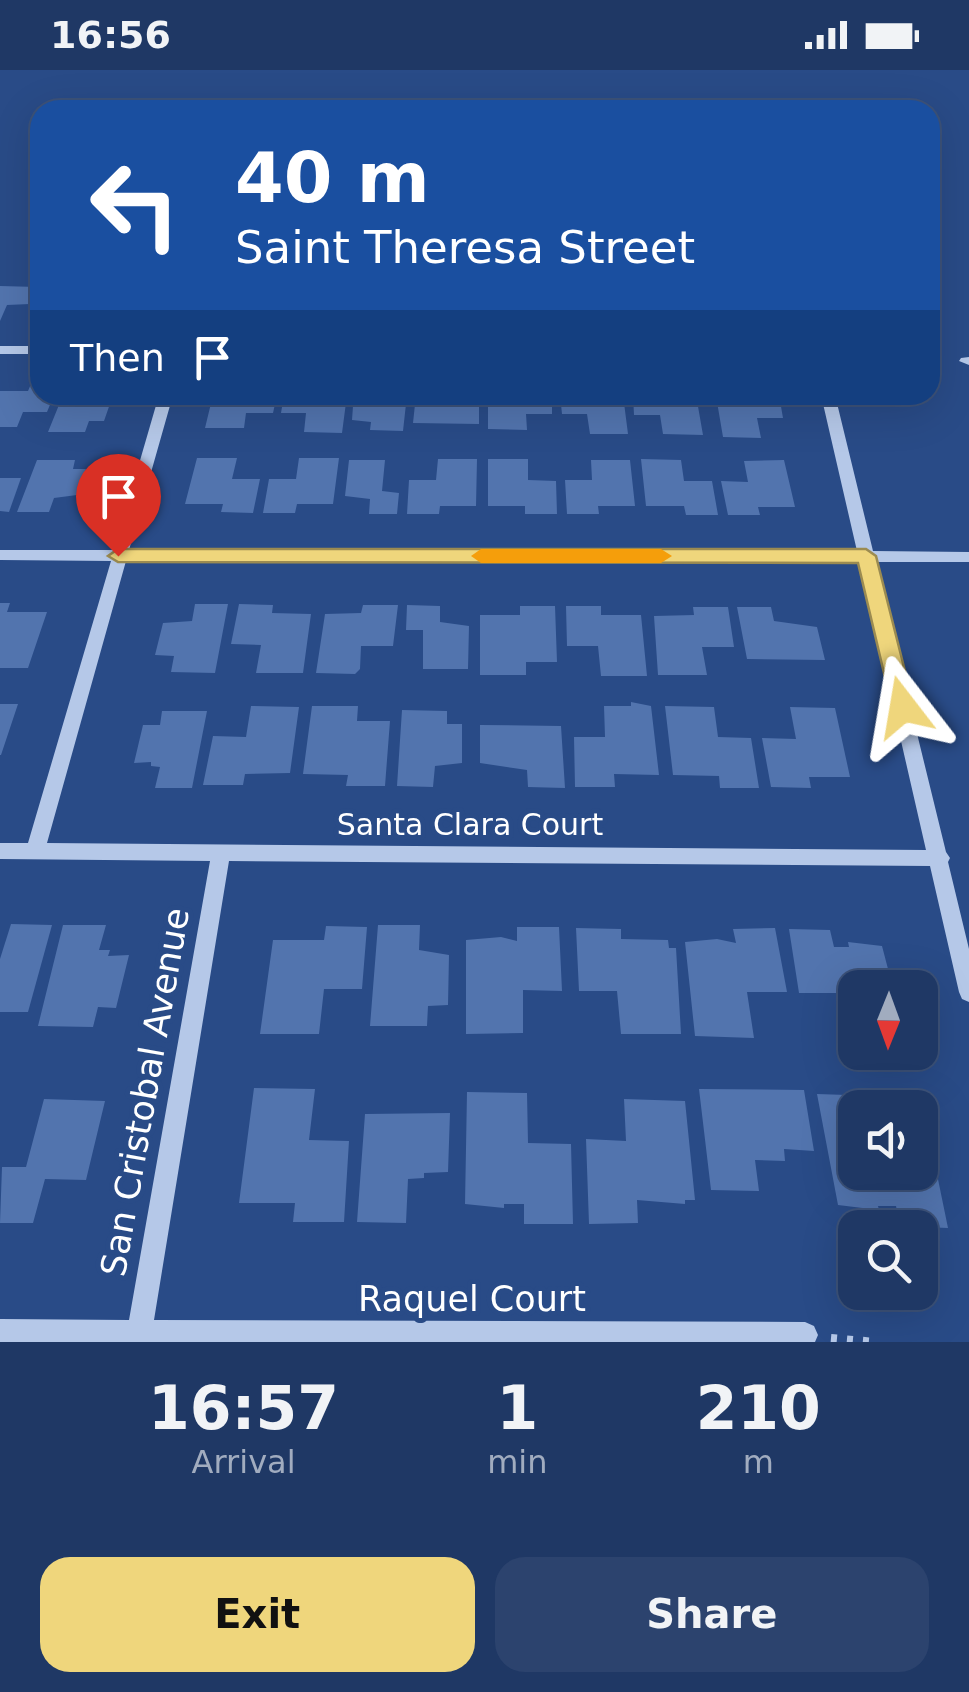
<!DOCTYPE html>
<html lang="en">
<head>
<meta charset="utf-8">
<style>
  body { margin:0; font-family:"DejaVu Sans",sans-serif; background:#2c436e; color:#f1f3f6; height:100vh; display:flex; flex-direction:column; font-size:38px; white-space:nowrap }
  * { box-sizing:border-box; margin:0 }
  p { font-size:32px; color:#a1acbf }
  .icon { flex:none; width:55px; height:55px; fill:none; stroke:currentColor; stroke-width:2; stroke-linecap:round; stroke-linejoin:round }
  .map { position:relative; height:1272px; overflow:hidden }
  .panel { display:flex; flex-direction:column; background:#1f3865; flex:1 }
  .panel>* { flex:none }
  .guide { position:absolute; left:30px; top:30px; width:910px; height:305px; border-radius:30px; box-shadow:0 10px 40px #0002,0 0 0 2px #3c5279; background:#1a4fa0; color:#fff; overflow:hidden }
  .needle { width:65px; rotate:181deg }
  .tools { position:absolute; left:838px; top:900px; display:grid; gap:20px }
  .tools a { display:grid; place-items:center; width:100px; height:100px; border-radius:20px; background:#1f3865; box-shadow:0 10px 40px #0002,0 0 0 2px #3c5279; font-size:50px }
  .pin { position:absolute; display:grid; place-items:center; width:85px; height:85px; color:#fff; margin:-102px -42px; border-radius:50% 50% 50% 0; rotate:-45deg; box-shadow:0 0 10px #0007 }
  .pin .icon { rotate:45deg }
  .me { position:absolute; width:110px; margin:-55px; rotate:346deg; stroke-linejoin:round; filter:drop-shadow(0 0 8px #0008) }
  .turn { display:flex; align-items:center; gap:35px; height:210px; padding:0 40px; font-size:45px }
  .turn .icon { width:130px; height:130px; stroke-width:2.5 }
  .turn b { display:block; font-size:70px; line-height:85px }
  .then { display:flex; align-items:center; height:95px; padding:0 40px; background:#0003; gap:20px; font-size:38px }
  .eta { display:flex; justify-content:space-evenly; align-items:center; height:170px; text-align:center }
  .eta b { font-size:60px; font-weight:800; line-height:70px }
  .primary-button { display:flex; gap:20px; margin-top:auto; padding:20px 40px }
  .primary-button a { flex:1; height:115px; border-radius:30px; background:#efd67c; color:#111; font-size:40px; font-weight:800; line-height:115px; text-align:center }
  .primary-button a+a { background:#2c436e; color:#f1f3f6 }
  .status { display:flex; justify-content:space-between; align-items:center; height:70px; padding:0 50px; background:#1f3865; direction:ltr }
  .status svg { height:28px; fill:currentColor }
  .map>svg:first-child { display:block }
  .building { fill:#5274ae }
  .lines { fill:none; stroke-linecap:round; stroke-linejoin:round }
  .path { stroke:#b5c8e8; stroke-width:8; stroke-dasharray:6 10; stroke-linecap:butt }
  .minor { fill:#b5c8e8; fill-rule:evenodd }
  .route { fill:#efd67c; stroke:#9b8b51; stroke-width:2.5 }
  .slow { fill:#f59e0b }
  .labels { text-anchor:middle; stroke-width:10; stroke-linejoin:round; paint-order:stroke }
  .street-label { font-size:30px; fill:#fff; stroke:#294b87 }
  .near-street-label { font-size:35px; fill:#fff; stroke:#294b87 }
</style>
</head>
<body>
<div class="status"><b>16:56</b><svg viewBox="0 0 49 12"><path d="M0 12V9h3v3zM5 12V6h3v6zM10 12V3h3v9zM15 12V0h3v12zM26 1h20v11H26zM47 4h2v5h-2z"/></svg></div>
<div class="map">
<svg width="969" height="1272" viewBox="0 0 969 1272">
  <rect width="100%" height="100%" fill="#294b87"/>
  <g class="building">
    <polygon points="0,216 38,217 30,234 7,235 0,251"/>
    <polygon points="31,314 40,314 40,325 54,325 47,342 23,342 17,357 0,357 0,321 28,321"/>
    <polygon points="63,325 90,325 112,328 104,351 89,351 85,362 48,362"/>
    <polygon points="213,325 277,325 273,343 246,343 244,358 205,358"/>
    <polygon points="284,325 347,325 342,363 304,362 306,343 281,343"/>
    <polygon points="381,325 407,325 403,361 370,360 371,352 352,350 353,336 358,336 359,329"/>
    <polygon points="416,325 479,329 479,354 413,353"/>
    <polygon points="488,325 552,325 552,344 526,344 527,360 488,359"/>
    <polygon points="560,325 623,325 628,364 590,364 587,344 562,344"/>
    <polygon points="696,325 703,365 663,364 660,345 634,345 633,325"/>
    <polygon points="779,325 783,348 757,348 761,368 723,367 716,326"/>
    <polygon points="197,388 237,388 232,409 260,409 253,443 221,442 223,434 185,434"/>
    <polygon points="299,388 339,388 333,434 297,434 295,443 263,443 269,409 296,409"/>
    <polygon points="438,389 477,389 476,436 440,436 439,444 407,444 409,410 436,410"/>
    <polygon points="488,389 528,389 528,410 556,411 557,444 525,444 525,436 488,436"/>
    <polygon points="641,389 681,390 684,411 712,411 718,445 686,445 684,436 646,436"/>
    <polygon points="37,390 75,390 73,399 86,399 77,425 54,428 49,442 17,442"/>
    <polygon points="349,390 385,390 382,421 399,423 397,444 369,444 370,429 345,426"/>
    <polygon points="591,390 630,390 635,436 598,436 599,444 567,444 565,410 592,410"/>
    <polygon points="784,390 795,437 758,437 760,445 728,445 721,411 748,412 744,391"/>
    <polygon points="0,408 21,408 9,442 0,441"/>
    <polygon points="0,533 10,533 7,542 47,542 28,598 0,598"/>
    <polygon points="195,534 228,534 215,603 171,602 174,586 155,585 163,553 192,551"/>
    <polygon points="239,534 273,535 272,543 311,544 303,603 256,603 261,575 231,574"/>
    <polygon points="363,535 398,535 393,576 361,576 360,599 355,604 316,603 325,544 361,543"/>
    <polygon points="407,535 440,536 440,552 469,556 468,599 423,599 423,560 406,560"/>
    <polygon points="520,536 555,536 557,592 526,592 526,605 480,605 480,545 520,545"/>
    <polygon points="566,536 601,536 601,545 641,545 647,606 601,606 598,576 567,576"/>
    <polygon points="693,537 728,537 734,577 702,577 707,605 658,605 654,546 694,545"/>
    <polygon points="737,537 771,537 774,551 817,557 825,590 747,589"/>
    <polygon points="631,632 651,636 659,705 614,704 615,717 575,717 574,667 605,667 604,636 631,636"/>
    <polygon points="0,634 18,634 1,685 0,685"/>
    <polygon points="251,636 299,637 290,703 245,704 243,715 203,715 213,666 246,667"/>
    <polygon points="312,636 358,636 357,651 390,651 385,716 346,716 348,705 303,704"/>
    <polygon points="665,636 714,637 718,667 751,668 759,718 720,718 719,706 673,705"/>
    <polygon points="790,637 835,638 850,707 809,707 811,718 771,717 762,668 796,669"/>
    <polygon points="402,640 447,641 447,654 462,654 462,693 435,696 433,717 397,716"/>
    <polygon points="162,641 207,641 192,718 155,718 160,697 151,696 151,692 134,693 143,655 160,655"/>
    <polygon points="480,655 561,656 565,718 528,717 527,700 480,693"/>
    <polygon points="11,854 52,855 28,942 0,942 0,889"/>
    <polygon points="63,855 106,855 99,880 110,880 108,886 129,885 116,938 98,937 93,957 38,956"/>
    <polygon points="378,855 420,855 419,880 449,885 448,935 428,936 427,956 370,956"/>
    <polygon points="326,856 367,857 362,919 324,919 319,964 260,964 273,870 324,870"/>
    <polygon points="517,857 559,857 562,921 523,920 523,963 466,964 466,870 501,867 517,871"/>
    <polygon points="576,858 621,859 621,869 668,870 669,878 676,878 681,964 621,964 617,921 579,921"/>
    <polygon points="775,858 787,922 747,922 754,968 695,966 685,872 717,869 736,873 733,859"/>
    <polygon points="789,859 830,860 834,877 849,877 848,872 882,876 893,918 855,918 855,967 847,967 839,923 799,923"/>
    <polygon points="254,1018 315,1019 309,1070 349,1071 344,1152 293,1152 295,1133 239,1133"/>
    <polygon points="699,1019 804,1020 814,1081 784,1079 785,1091 755,1090 759,1121 711,1120"/>
    <polygon points="467,1022 527,1023 528,1073 571,1074 573,1154 524,1154 524,1134 504,1134 504,1138 465,1134"/>
    <polygon points="817,1024 877,1026 880,1038 855,1038 855,1102 920,1102 920,1075 931,1075 948,1158 900,1156 896,1136 878,1136 879,1140 838,1135"/>
    <polygon points="44,1029 105,1031 86,1110 45,1109 33,1153 0,1153 2,1097 26,1097"/>
    <polygon points="624,1029 685,1031 695,1130 685,1130 685,1134 637,1130 638,1153 589,1154 586,1069 626,1071"/>
    <polygon points="450,1043 448,1102 424,1103 424,1108 408,1109 406,1153 357,1152 365,1044"/>
  </g>
  <g class="lines">
    <polyline class="path" points="831,1268 876,1272"/>
    <g class="minor">
      <rect x="0" y="276" width="40" height="8"/>
      <polygon points="969,287 969,295 959,291 961,288"/>
      <path d="M159,325H173L129,480L857,481L821,325H835L873,481L969,482V492H875L946,782L950,788L948,792L969,879V932L962,929L959,922L930,796L229,791L154,1250L805,1252L814,1256L818,1265L815,1272H0V1249L129,1250L210,791L0,789V773H28L111,491L0,490V480H114ZM126,491L860,492L926,780L47,773Z"/>
    </g>
  </g>
  <polygon class="route" points="118,479 866,479 876,486 914,637 903,646 892,637 858,493 118,492 108,486"/>
  <polygon class="slow" points="481,479 661,479 672,486 661,493 481,493 471,486"/>
  <g class="labels">
    <g class="street-label">
      <text x="470" y="765">Santa Clara Court</text>
    </g>
    <g class="near-street-label">
      <text transform="translate(145 1022) rotate(-80)" y="12">San Cristobal Avenue</text>
      <text x="472" y="1241">Raquel Court</text>
    </g>
  </g>
</svg>
<div class="tools">
<a><svg class="needle" viewBox="-14 -14 28 28"><path d="M0-13l5 13h-10z" fill="#e53935"/><path d="M0 13l5-13h-10z" fill="#a1acbf"/></svg></a>
<a><svg class="icon" aria-label="sound" viewBox="0 0 24 24"><path d="M4 9h4l5-4v14l-5-4H4zM17 9q2 3 0 6"/></svg></a>
<a><svg class="icon" aria-label="search" viewBox="0 0 24 24"><circle cx="10" cy="10" r="6"/><path d="M15 15l6 6"/></svg></a>
</div>
<div class="pin" style="left:118px;top:486px;background:#d93025"><svg class="icon" aria-label="arrive" viewBox="0 0 24 24"><path d="M6 21V4h12l-3 4 3 4H6"/></svg></div>
<svg class="me" style="left:903px;top:637px" viewBox="-20 -20 40 40"><path d="M0-17L14 15 0 8-14 15z" fill="#efd67c" stroke="#fff" stroke-width="4"/></svg>
<div class="guide">
<div class="turn"><svg class="icon" aria-label="left" viewBox="0 0 24 24"><path d="M17 20v-9H6M10 6l-5 5 5 5"/></svg><div><b>40 m</b>Saint Theresa Street</div></div>
<div class="then">Then<svg class="icon" aria-label="arrive" viewBox="0 0 24 24"><path d="M6 21V4h12l-3 4 3 4H6"/></svg></div>
</div>
</div>
<section class="panel">
<div class="eta">
<div><b>16:57</b><p>Arrival</p></div>
<div><b>1</b><p>min</p></div>
<div><b>210</b><p>m</p></div>
</div>
<div class="primary-button"><a>Exit</a><a>Share</a></div>
</section>
</body>
</html>
